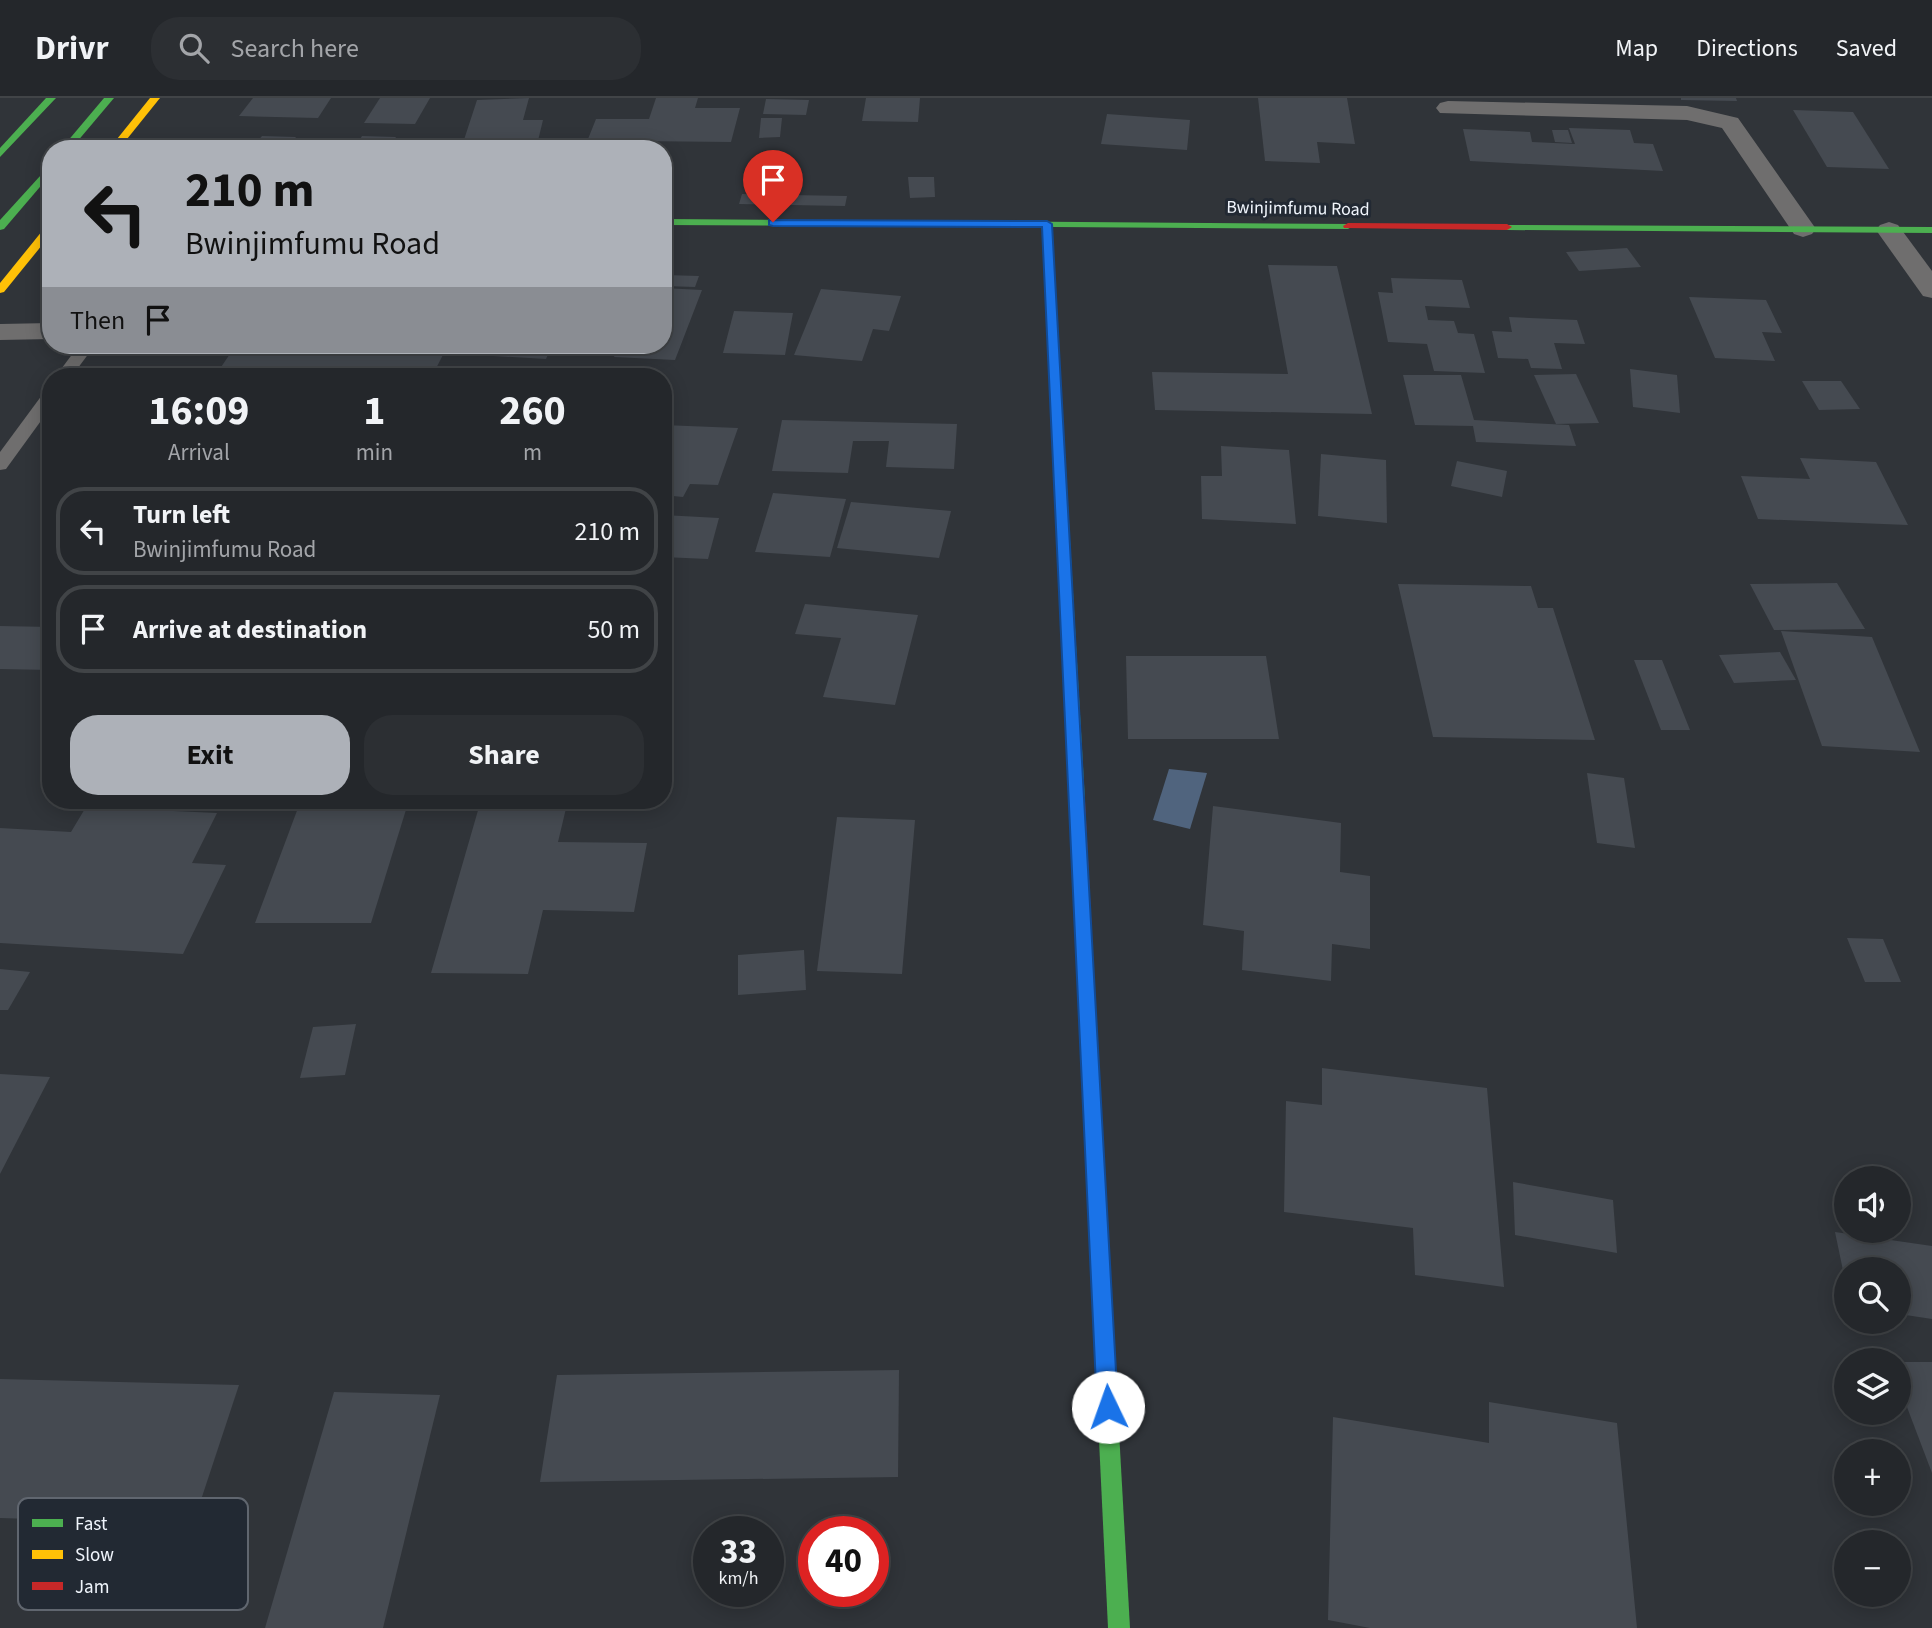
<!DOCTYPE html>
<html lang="en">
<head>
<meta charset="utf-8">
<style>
  body { margin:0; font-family:"Source Sans 3",sans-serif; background:#2c2f33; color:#f1f3f6; height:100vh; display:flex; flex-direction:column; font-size:26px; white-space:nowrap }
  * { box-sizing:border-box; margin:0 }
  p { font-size:23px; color:#a3a5a9 }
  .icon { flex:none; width:38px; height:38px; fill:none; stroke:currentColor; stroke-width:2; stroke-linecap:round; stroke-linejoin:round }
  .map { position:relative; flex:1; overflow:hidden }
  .sheet { position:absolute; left:42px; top:270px; width:630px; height:441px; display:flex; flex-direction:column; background:#24272b; border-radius:28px; box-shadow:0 4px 18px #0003,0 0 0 2px #414447 }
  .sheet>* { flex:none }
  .guide { position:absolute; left:42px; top:42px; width:630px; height:214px; border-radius:28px; box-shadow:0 4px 18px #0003,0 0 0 2px #414447; background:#adb1b8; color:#111; overflow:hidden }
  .fabs { position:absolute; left:1834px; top:1068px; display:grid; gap:14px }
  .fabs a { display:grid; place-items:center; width:77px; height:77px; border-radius:50%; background:#24272b; box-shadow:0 4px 18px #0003,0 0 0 2px #414447; font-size:35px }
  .speed { position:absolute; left:693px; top:1418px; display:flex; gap:14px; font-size:35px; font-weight:700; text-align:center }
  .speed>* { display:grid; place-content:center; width:91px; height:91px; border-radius:50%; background:#24272b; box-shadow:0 4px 18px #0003,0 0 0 2px #414447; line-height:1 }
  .speed small { font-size:18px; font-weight:400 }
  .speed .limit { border:10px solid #d22; background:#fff; color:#111 }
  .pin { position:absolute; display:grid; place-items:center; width:60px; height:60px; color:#fff; margin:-72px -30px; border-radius:50% 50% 50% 0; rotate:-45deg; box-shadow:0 0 7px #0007 }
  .pin .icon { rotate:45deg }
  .me { position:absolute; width:77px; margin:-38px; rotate:357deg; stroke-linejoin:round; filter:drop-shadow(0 0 5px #0008) }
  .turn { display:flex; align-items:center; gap:24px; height:147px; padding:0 28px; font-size:32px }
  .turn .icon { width:91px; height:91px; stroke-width:2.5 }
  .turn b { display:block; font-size:49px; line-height:60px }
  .then { display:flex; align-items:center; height:66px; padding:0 28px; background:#0003; gap:14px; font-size:26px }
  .eta { display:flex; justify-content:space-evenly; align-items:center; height:119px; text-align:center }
  .eta b { font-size:42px; font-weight:700; line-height:49px }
  .button { display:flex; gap:14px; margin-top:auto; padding:14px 28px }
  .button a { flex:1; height:80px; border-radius:28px; background:#adb1b8; color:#111; font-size:28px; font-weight:700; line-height:80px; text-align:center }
  .button a+a { background:#2c2f33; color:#f1f3f6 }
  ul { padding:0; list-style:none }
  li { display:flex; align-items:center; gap:21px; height:88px; margin:0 14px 10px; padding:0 14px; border:4px solid #414447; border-radius:28px }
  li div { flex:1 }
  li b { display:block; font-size:26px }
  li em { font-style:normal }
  header { display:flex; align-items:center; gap:42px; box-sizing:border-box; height:98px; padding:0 35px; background:#24272b; border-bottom:2px solid #414447 }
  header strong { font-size:33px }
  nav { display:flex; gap:38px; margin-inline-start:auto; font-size:24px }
  .search { width:490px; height:63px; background:#2c2f33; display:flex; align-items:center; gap:18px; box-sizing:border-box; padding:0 24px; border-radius:28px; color:#a3a5a9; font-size:26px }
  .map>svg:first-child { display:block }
  .water { fill:#50647e }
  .building { fill:#454a51 }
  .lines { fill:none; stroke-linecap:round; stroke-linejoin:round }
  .lane { fill:#6f6e6e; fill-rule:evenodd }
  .street { fill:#6f6e6e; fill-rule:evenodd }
  .fast { fill:#4caf50; fill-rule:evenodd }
  .slow { fill:#ffc107; fill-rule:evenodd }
  .jam { fill:#c62828; fill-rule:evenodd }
  .route { fill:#1a73e8; stroke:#114b97; stroke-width:2 }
  .labels { text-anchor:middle; stroke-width:6; stroke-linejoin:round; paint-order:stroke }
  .far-street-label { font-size:18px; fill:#f0f5fc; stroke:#222933 }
  .key { fill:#222933; stroke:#60666f; stroke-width:2 }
  .key-label { font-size:19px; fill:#f0f5fc }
</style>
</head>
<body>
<header>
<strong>Drivr</strong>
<div class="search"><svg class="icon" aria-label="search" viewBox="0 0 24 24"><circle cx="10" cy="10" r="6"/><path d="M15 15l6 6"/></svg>Search here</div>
<nav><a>Map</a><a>Directions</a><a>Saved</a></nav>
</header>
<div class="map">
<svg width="1932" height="1530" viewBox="0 0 1932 1530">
  <rect width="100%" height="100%" fill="#303439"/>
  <polygon class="water" points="1169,671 1207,675 1190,731 1153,722"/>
  <g class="building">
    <polygon points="253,0 331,0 318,20 239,18"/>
    <polygon points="380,0 430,0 415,26 364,25"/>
    <polygon points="529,0 523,22 543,22 536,51 461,51 477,2"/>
    <polygon points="656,0 698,0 695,10 740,10 731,44 634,43 632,51 584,51 596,21 649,21"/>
    <polygon points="866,0 920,0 918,24 862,23"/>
    <polygon points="1258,0 1347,0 1355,46 1317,44 1320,65 1265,63"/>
    <polygon points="1681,0 1736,0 1737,3 1681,2"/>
    <polygon points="766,1 809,2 806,17 763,16"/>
    <polygon points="1793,12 1853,14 1889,71 1827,69"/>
    <polygon points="1107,16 1190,22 1187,52 1101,46"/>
    <polygon points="761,20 782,20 780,39 759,40"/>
    <polygon points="1569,30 1630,32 1634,45 1653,46 1663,73 1470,63 1463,31 1530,34 1532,44 1575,46"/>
    <polygon points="1552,32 1568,32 1572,45 1555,44"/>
    <polygon points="262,38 296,39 287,51 251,51"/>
    <polygon points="362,38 396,39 388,51 307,51 312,44 357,46"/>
    <polygon points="908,79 934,79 935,99 910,100"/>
    <polygon points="742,96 847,98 845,108 739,106"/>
    <polygon points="1627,150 1641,169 1579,173 1566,154"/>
    <polygon points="1268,167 1337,168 1372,316 1155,312 1152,274 1288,276"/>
    <polygon points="665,177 699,178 695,189 663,188"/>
    <polygon points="1391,180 1462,182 1470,210 1425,208 1428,222 1454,223 1458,235 1474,236 1485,275 1434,273 1427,246 1388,244 1378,194 1393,195"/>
    <polygon points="663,190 702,192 675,262 614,259 619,247 663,247"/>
    <polygon points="821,191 901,198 889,233 873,231 862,263 794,257"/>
    <polygon points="1689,199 1766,202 1782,235 1762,234 1775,263 1715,260"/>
    <polygon points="734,213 793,215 785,257 723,255"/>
    <polygon points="1509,219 1577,222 1585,246 1554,245 1562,271 1531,270 1528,261 1498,260 1492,233 1512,234"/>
    <polygon points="236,247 267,247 444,255 432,278 215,278"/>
    <polygon points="482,247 552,247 546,261 476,257"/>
    <polygon points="1630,271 1677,277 1680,315 1633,309"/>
    <polygon points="1576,276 1599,325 1556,326 1534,277"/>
    <polygon points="1403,277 1461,277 1474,322 1569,327 1576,348 1476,344 1473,328 1415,327"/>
    <polygon points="1802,283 1841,283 1860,311 1819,312"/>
    <polygon points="782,322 957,326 954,371 886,369 889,343 853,343 848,375 772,373"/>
    <polygon points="663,327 738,330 718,387 690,386 683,399 663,397"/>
    <polygon points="1221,348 1289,352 1296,426 1202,421 1201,378 1222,378"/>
    <polygon points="1321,356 1386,362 1387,425 1318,418"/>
    <polygon points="1800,360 1876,364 1908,427 1758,421 1741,378 1810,381"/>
    <polygon points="1457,363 1507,373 1502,399 1451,388"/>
    <polygon points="773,395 846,401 830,459 755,454"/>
    <polygon points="851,404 951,413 939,460 837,450"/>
    <polygon points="663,417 719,420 708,461 663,459"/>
    <polygon points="1837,485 1865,531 1774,532 1750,486"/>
    <polygon points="1398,486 1531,488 1538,510 1553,510 1595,642 1433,639"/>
    <polygon points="805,506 918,517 895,607 823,599 841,540 795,536"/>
    <polygon points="0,528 51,529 51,572 0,571"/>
    <polygon points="1781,533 1872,539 1920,654 1822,648"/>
    <polygon points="1780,554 1796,582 1734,585 1719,557"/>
    <polygon points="1126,558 1266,558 1279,641 1128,641"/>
    <polygon points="1634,562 1662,562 1690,632 1661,632"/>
    <polygon points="1587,675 1624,680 1635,750 1597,745"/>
    <polygon points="301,702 409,702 371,825 255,825"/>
    <polygon points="481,702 568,702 558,744 647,745 634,814 543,812 528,876 431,875"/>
    <polygon points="577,702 646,702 645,706 577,704"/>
    <polygon points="1213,708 1341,725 1340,774 1370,778 1370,851 1332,846 1331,883 1242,872 1244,833 1203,827"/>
    <polygon points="86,709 217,715 192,765 226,767 183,856 0,845 0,730 71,734"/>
    <polygon points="837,719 915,722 902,876 817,873"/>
    <polygon points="1847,840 1883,841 1901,884 1865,884"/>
    <polygon points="804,852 806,892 738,897 738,857"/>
    <polygon points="0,871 30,874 8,912 0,912"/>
    <polygon points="356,926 345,977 300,980 313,929"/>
    <polygon points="1322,970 1487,990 1504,1189 1415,1177 1413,1130 1284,1114 1286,1003 1322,1007"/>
    <polygon points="0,976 50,979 0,1076"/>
    <polygon points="1513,1084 1613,1102 1617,1155 1515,1137"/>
    <polygon points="1835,1134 1932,1148 1932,1221 1899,1216 1899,1171 1846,1171 1845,1182"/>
    <polygon points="1899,1264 1932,1264 1932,1375 1899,1288"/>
    <polygon points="899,1272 898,1379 540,1384 557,1277"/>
    <polygon points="0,1281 239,1287 193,1426 0,1420"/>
    <polygon points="334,1294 440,1297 383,1530 265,1530"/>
    <polygon points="1489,1304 1617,1325 1637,1530 1370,1530 1328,1522 1333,1319 1489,1345"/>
  </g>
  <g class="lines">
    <g class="lane">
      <polygon points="79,247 95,247 72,278 56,278"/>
      <polygon points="51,292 51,309 6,371 0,372 0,354 45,293"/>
    </g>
    <g class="street">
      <polygon points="1448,3 1687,8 1738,20 1816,131 1812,136 1803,139 1794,136 1722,30 1687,22 1440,15 1436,10 1440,5"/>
      <polygon points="1889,124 1898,127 1932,173 1932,200 1923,198 1876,132 1880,127"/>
      <polygon points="51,225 51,241 0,242 0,226"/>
    </g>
    <g class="fast">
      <polygon points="46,0 56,0 0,59 0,50"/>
      <polygon points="104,0 114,0 71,51 61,51"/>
      <polygon points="51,66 51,76 4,131 0,132 0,122"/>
      <polygon points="663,121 1352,126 1353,128 1348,131 1052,129 1085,703 1082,707 1072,707 1069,703 1042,129 663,127"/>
      <polygon points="1503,127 1932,129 1932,135 1507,132 1502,129"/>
      <polygon points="1093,1021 1099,1023 1102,1029 1130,1530 1108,1530 1084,1029 1087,1023"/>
    </g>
    <g class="slow">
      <polygon points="150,0 160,0 119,51 109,51"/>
      <polygon points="51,126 51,136 4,194 0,195 0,185 47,127"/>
    </g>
    <g class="jam">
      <polygon points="1348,125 1507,126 1512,129 1507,132 1344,130 1343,128"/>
      <polygon points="1077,697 1085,703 1102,1029 1099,1035 1093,1037 1087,1035 1084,1029 1069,703"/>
    </g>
  </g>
  <polygon class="route" points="769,122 1047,123 1052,126 1118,1309 1115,1317 1108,1320 1100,1317 1097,1309 1042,129 773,128 769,127"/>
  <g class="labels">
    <g class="far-street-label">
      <text transform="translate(1298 110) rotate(1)" y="6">Bwinjimfumu Road</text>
    </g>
  </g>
  <rect x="18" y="1400" width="230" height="112" rx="10" class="key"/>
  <rect x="32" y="1421" width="31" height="8" fill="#4caf50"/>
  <rect x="32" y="1452" width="31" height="9" fill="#ffc107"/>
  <rect x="32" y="1484" width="31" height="8" fill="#c62828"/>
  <g class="key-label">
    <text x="75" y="1432">Fast</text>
    <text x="75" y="1463">Slow</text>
    <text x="75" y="1495">Jam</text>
  </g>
</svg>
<div class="fabs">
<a><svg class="icon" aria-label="sound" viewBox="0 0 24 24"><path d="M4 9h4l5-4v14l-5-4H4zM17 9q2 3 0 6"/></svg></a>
<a><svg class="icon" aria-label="search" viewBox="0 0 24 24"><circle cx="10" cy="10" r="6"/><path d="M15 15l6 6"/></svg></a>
<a><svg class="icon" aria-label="layers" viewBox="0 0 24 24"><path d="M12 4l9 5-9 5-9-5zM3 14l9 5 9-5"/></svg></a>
<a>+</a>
<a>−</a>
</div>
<div class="speed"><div>33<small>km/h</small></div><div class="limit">40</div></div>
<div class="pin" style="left:773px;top:124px;background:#d93025"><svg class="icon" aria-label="arrive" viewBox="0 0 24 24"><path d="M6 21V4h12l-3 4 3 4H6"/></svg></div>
<svg class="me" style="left:1108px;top:1309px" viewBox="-20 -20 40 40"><circle r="19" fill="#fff"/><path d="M0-13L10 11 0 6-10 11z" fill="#1a73e8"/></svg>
<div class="guide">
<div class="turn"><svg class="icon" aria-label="left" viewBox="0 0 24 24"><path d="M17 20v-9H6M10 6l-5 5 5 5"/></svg><div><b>210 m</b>Bwinjimfumu Road</div></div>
<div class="then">Then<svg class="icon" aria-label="arrive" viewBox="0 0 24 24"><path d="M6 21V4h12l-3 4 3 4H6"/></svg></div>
</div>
<section class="sheet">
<div class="eta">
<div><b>16:09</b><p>Arrival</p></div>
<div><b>1</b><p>min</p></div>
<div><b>260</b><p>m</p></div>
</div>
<ul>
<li><svg class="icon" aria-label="left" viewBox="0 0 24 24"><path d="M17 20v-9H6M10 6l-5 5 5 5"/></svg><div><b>Turn left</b><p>Bwinjimfumu Road</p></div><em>210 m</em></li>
<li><svg class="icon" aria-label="arrive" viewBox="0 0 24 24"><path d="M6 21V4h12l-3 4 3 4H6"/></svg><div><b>Arrive at destination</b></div><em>50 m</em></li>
</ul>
<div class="button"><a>Exit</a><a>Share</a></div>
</section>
</div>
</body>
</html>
